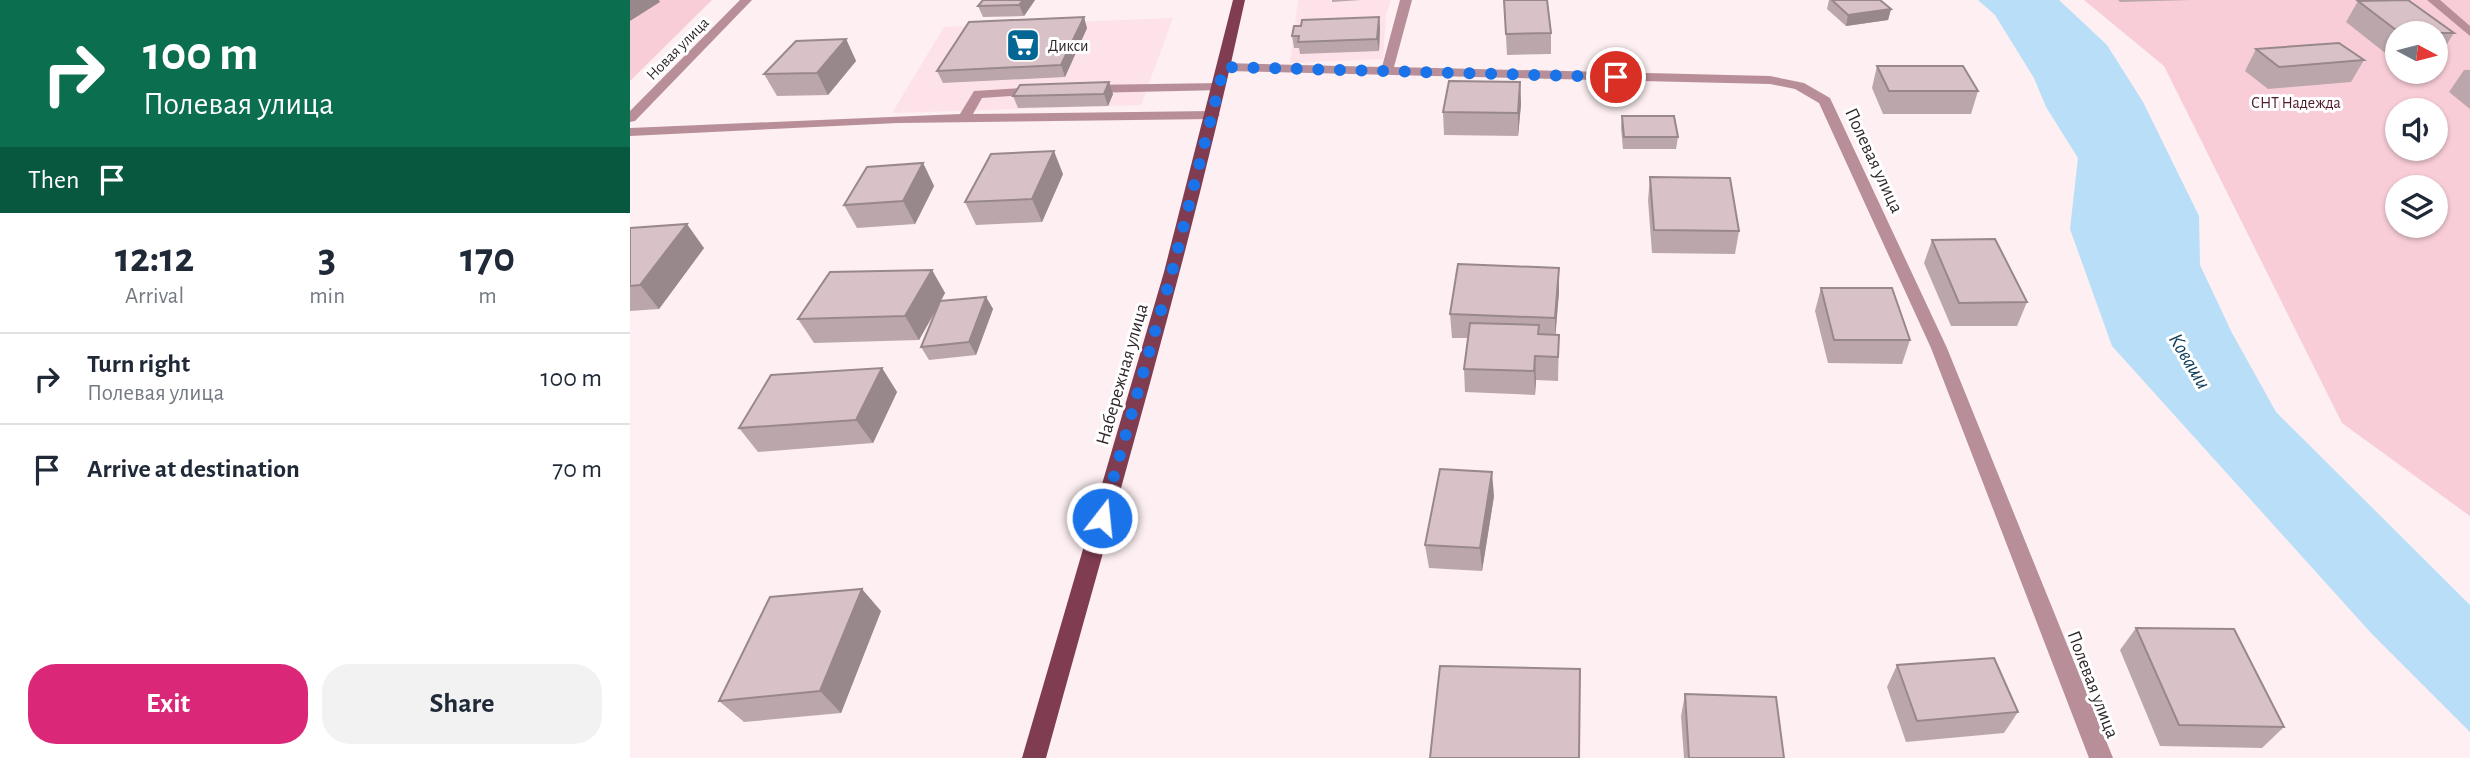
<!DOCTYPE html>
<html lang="en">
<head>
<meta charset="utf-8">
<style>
  body { margin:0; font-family:"Alegreya Sans",sans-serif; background:#f2f2f3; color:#1f2937; height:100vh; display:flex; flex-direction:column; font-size:26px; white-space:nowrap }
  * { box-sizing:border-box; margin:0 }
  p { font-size:23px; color:#747a83 }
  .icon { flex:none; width:38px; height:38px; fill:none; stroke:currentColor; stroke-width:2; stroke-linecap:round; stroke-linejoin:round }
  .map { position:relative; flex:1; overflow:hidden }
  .panel { display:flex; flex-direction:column; background:#fff; width:630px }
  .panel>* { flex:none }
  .guide { background:#0b6e4f; color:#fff; overflow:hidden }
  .needle { width:46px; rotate:97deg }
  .buttons { position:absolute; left:1755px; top:21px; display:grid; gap:14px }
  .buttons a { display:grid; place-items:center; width:63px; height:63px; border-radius:50%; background:#fff; box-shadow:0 2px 5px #0004; font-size:35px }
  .pin { position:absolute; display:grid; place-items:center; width:60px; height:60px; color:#fff; margin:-30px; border:4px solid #fff; border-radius:50%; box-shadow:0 2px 7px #0007 }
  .me { position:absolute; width:77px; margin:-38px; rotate:16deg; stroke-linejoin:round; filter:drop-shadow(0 0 5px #0008) }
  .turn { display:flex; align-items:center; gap:24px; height:147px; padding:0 28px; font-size:32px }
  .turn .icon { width:91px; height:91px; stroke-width:2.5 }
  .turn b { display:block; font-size:49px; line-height:60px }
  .then { display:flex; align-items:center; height:66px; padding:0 28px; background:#0003; gap:14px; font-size:26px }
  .eta { display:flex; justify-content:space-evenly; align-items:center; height:119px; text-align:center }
  .eta b { font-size:42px; font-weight:600; line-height:49px }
  .button { display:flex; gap:14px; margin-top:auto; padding:14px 28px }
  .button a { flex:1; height:80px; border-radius:28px; background:#db2777; color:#fff; font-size:28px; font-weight:600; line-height:80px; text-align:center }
  .button a+a { background:#f2f2f3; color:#1f2937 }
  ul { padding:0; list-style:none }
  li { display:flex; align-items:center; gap:21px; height:91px; padding:0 28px; border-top:2px solid #e0e1e3 }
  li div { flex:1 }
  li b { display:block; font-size:26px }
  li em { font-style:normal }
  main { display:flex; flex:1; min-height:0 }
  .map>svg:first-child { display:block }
  .built { fill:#fde3e9 }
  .green { fill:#f8cdd7; fill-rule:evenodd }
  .water { fill:#b8def8 }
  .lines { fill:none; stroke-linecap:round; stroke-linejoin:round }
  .minor { fill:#b88f99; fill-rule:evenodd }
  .major { fill:#803c51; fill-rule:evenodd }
  .wall { fill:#bba7ab }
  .shaded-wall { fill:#98888b }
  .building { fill:#d9c2c7; stroke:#98888b; stroke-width:2 }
  .route { stroke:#1a73e8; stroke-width:12; stroke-dasharray:0 21.6 }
  .labels { text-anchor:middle; stroke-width:6; stroke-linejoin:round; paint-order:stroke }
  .far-poi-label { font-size:16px; fill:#31282b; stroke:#fff; text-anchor:start }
  .far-street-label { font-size:16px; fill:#31282b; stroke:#fff }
  .far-park-label { font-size:16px; fill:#4e182b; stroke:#fff }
  .street-label { font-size:19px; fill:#31282b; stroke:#fff }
  .water-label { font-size:21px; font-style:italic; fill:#13405b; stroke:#fff }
</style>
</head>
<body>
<main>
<section class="panel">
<div class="guide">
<div class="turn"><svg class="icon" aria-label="right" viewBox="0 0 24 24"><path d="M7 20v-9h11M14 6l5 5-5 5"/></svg><div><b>100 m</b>Полевая улица</div></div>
<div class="then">Then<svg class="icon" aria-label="arrive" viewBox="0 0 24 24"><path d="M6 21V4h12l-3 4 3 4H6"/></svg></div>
</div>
<div class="eta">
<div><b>12:12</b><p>Arrival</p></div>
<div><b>3</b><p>min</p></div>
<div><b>170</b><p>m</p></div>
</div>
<ul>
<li><svg class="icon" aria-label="right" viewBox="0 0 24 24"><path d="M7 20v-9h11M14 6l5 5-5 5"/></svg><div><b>Turn right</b><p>Полевая улица</p></div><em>100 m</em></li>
<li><svg class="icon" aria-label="arrive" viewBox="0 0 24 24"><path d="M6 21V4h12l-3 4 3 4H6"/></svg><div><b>Arrive at destination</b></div><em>70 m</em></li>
</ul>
<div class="button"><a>Exit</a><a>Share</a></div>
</section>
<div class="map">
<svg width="1840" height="758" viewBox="0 0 1840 758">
  <rect width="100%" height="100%" fill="#fdeff2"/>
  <g class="built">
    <polygon points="668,0 761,0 756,15 753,59 660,63"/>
    <polygon points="543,18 511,105 262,113 314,27"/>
  </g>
  <g class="green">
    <polygon points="0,0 82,0 0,81"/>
    <path d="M1454,0H1840V516L1712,423L1534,66ZM1768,33H1806V72H1768ZM1768,110H1806V149H1768ZM1768,187H1806V226H1768Z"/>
  </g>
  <polygon class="water" points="1348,0 1429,0 1477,45 1513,102 1569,216 1570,265 1602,333 1646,412 1840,605 1840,732 1741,633 1482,346 1440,229 1448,158 1416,107 1404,78 1365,15"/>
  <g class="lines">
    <g class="minor">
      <polygon points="110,0 122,0 5,121 0,122 0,111"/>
      <polygon points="770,0 782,0 764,67 1140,76 1174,83 1200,98 1317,348 1483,758 1459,758 1301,348 1189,103 1165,89 1140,84 595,71 589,67 595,63 752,67"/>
      <polygon points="1797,0 1810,0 1840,26 1840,36"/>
      <polygon points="590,83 594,84 594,90 457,93 451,89 457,85"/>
      <polygon points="408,87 412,88 412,94 352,98 343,114 583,111 590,115 583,119 268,123 0,136 0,128 330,114 344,91"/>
    </g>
    <path class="major" d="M603,0H615C560,255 485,506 416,758H392L534,272Z"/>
  </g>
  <g class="wall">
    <polygon points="405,0 394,16 353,17 348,6"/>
    <polygon points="702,0 731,0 702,2"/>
    <polygon points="874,0 921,33 921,54 877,55"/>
    <polygon points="1199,0 1250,0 1261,9 1258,20 1216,26 1197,9"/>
    <polygon points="1488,0 1561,0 1490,2"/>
    <polygon points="1728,1 1824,33 1810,55 1806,55 1806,33 1768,33 1768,55 1759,56 1716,22"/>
    <polygon points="749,17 750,28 749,51 670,54 669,48 664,48 662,36 671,26"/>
    <polygon points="457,28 435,77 313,83 307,71"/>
    <polygon points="216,39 226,61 198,95 147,96 134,74"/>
    <polygon points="1626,49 1734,60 1721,82 1638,89 1615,71"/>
    <polygon points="1247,66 1348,91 1341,114 1253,114 1242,88"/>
    <polygon points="1834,70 1840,70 1840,109 1819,92"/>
    <polygon points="890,82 891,104 888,136 814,135 813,112"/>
    <polygon points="390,85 483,94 478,106 388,108 383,96"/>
    <polygon points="992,116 1048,137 1046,149 993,149 991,128"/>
    <polygon points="293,163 304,186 285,224 227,228 214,205"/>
    <polygon points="433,174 412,222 346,225 335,202"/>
    <polygon points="1020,177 1109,231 1105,254 1022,253 1018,200"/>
    <polygon points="0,228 74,248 29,309 0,311"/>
    <polygon points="1302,240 1397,302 1387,326 1321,326 1294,263"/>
    <polygon points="302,270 315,293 311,301 356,297 363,309 346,355 299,360 291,347 308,307 289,340 184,343 168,319"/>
    <polygon points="1191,288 1280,340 1272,364 1198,363 1185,311"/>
    <polygon points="929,292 925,335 929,335 928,381 906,380 905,395 835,392 834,369 838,338 822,338 820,314"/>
    <polygon points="252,368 267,392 243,443 128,452 109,428"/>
    <polygon points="864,496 852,571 799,568 795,545"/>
    <polygon points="251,611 211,713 114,722 89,701"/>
    <polygon points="1506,628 1654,727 1632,748 1530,746 1490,650"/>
    <polygon points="1267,665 1388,712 1374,733 1276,742 1257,687"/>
    <polygon points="1055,694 1154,758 1054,758 1051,716"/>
  </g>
  <g class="shaded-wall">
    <polygon points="0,0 29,0 30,2 0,21"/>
    <polygon points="393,0 405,0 394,16 389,5"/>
    <polygon points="1261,9 1258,20 1216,26 1218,15"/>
    <polygon points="454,17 457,28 435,77 431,65"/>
    <polygon points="749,17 750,28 749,51 747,39"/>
    <polygon points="216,39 226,61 198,95 187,73"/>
    <polygon points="479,82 483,94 478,106 474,94"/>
    <polygon points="890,82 891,104 888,136 888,113"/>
    <polygon points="424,151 433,174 412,222 402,199"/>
    <polygon points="293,163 304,186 285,224 273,201"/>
    <polygon points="57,224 74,248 29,309 10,285"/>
    <polygon points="929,268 929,292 925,341 925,318"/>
    <polygon points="302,270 315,293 289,340 275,316"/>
    <polygon points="356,297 363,309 346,355 339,342"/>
    <polygon points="905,356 906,380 905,395 904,371"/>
    <polygon points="252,368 267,392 243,443 226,420"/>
    <polygon points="862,472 864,496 852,571 850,548"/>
    <polygon points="232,589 251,611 211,713 190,691"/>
  </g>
  <g class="building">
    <polygon points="353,0 393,0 389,5 348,6"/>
    <polygon points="874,0 917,0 921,33 876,34"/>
    <polygon points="1202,0 1250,0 1261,9 1218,15"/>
    <polygon points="1778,0 1824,33 1770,33 1728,1"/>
    <polygon points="454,17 431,65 307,71 339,22"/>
    <polygon points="749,17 747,39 668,42 669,36 662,36 664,26 671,26 672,20"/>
    <polygon points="216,39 187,73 134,74 166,41"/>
    <polygon points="1709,43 1734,60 1649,67 1626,49"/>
    <polygon points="1247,66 1333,66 1348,91 1259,91"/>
    <polygon points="819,81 890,82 888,113 813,112"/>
    <polygon points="479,82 474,94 383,96 390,85"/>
    <polygon points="992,116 1044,116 1048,137 994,137"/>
    <polygon points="424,151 402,199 335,202 361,154"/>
    <polygon points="293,163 273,201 214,205 237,167"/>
    <polygon points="1020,177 1100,178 1109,231 1024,230"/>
    <polygon points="57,224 10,285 0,286 0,228"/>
    <polygon points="1365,239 1397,302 1329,303 1302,240"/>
    <polygon points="828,264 929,268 925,318 820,314"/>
    <polygon points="302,270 275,316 168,319 200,272"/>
    <polygon points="1191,288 1262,288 1280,340 1204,340"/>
    <polygon points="356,297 339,342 291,347 310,301"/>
    <polygon points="840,323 909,325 908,334 929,335 928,357 905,356 904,371 834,369"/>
    <polygon points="252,368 226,420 109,428 141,375"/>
    <polygon points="810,469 862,472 850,548 795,545"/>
    <polygon points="232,589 190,691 89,701 140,597"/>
    <polygon points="1506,628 1604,629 1654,727 1549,725"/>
    <polygon points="1364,658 1388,712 1287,721 1267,665"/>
    <polygon points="810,666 950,669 949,758 800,758"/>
    <polygon points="1055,694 1146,697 1154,758 1059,758"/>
  </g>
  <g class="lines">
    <polyline class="route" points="472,518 542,272 594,67 986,77"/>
  </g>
  <defs>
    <g id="supermarket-square" transform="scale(1.75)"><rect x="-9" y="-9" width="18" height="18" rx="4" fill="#046695" stroke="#fff"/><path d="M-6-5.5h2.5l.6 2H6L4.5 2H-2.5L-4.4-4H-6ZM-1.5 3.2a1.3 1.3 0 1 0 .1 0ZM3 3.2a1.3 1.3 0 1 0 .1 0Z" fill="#fff"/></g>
  </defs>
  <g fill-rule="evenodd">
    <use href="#supermarket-square" x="393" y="45"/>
  </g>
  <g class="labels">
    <g class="far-poi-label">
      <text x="418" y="51">Дикси</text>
    </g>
    <g class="far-street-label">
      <text transform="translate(47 48) rotate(-45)" y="6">Новая улица</text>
    </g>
    <g class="far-park-label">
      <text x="1666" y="108">СНТ Надежда</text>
    </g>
    <g class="street-label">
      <text transform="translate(1245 160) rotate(65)" y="7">Полевая улица</text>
      <text transform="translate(491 374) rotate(-74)" y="7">Набережная улица</text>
      <text transform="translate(1464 684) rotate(69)" y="7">Полевая улица</text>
    </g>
    <g class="water-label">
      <text transform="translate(1560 361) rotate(59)" y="7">Коваши</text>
    </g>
  </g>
</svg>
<div class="buttons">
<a><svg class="needle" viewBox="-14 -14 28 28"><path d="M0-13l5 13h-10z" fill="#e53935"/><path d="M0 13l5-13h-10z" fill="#747a83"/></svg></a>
<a><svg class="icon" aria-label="sound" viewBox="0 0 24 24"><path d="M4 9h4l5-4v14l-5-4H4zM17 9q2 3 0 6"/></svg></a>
<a><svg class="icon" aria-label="layers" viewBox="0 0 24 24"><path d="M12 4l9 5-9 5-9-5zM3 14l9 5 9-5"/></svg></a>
</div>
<div class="pin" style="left:986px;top:77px;background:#d93025"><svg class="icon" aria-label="arrive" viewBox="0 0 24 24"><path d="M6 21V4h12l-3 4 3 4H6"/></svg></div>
<svg class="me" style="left:472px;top:518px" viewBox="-20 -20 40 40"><circle r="17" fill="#1a73e8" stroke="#fff" stroke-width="3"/><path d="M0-11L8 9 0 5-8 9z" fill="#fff"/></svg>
</div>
</main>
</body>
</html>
